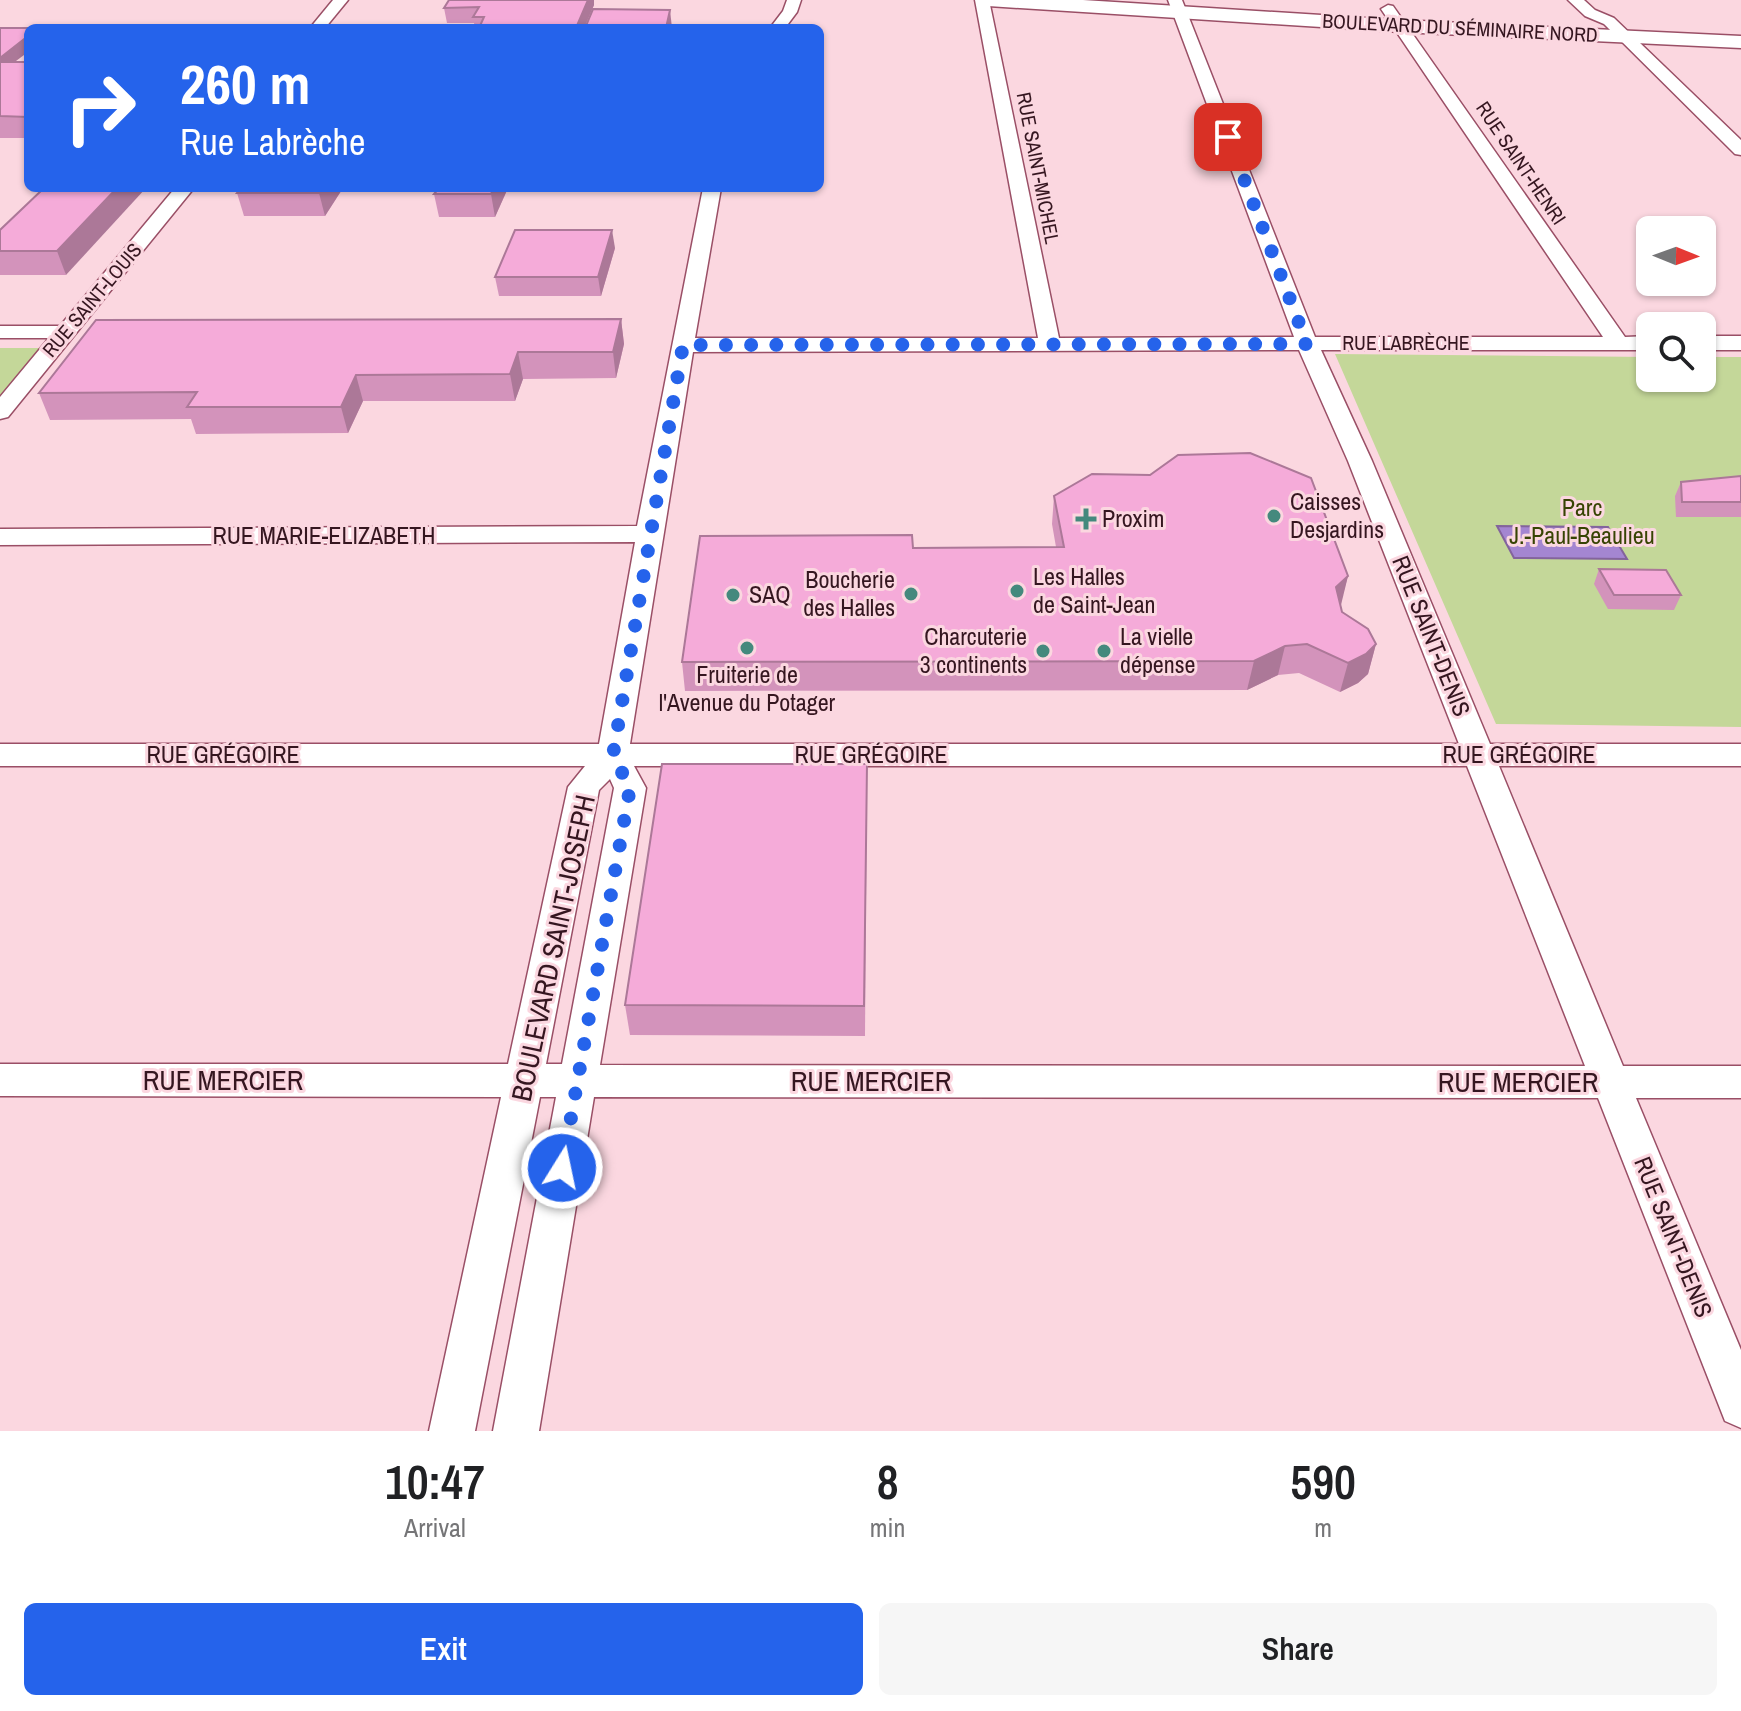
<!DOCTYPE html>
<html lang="en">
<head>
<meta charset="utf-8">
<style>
  body { margin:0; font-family:"Archivo Narrow",sans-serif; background:#f6f6f6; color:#202124; height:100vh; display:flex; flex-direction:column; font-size:30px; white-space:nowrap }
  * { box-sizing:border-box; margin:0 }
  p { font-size:26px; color:#757577 }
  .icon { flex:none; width:44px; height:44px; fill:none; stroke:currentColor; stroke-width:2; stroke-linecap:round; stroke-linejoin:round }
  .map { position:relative; height:1431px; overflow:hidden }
  .side { display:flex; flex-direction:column; background:#fff; flex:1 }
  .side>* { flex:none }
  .top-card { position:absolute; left:24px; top:24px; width:800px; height:168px; border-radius:12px; box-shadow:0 2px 6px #0004; background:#2563eb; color:#fff; overflow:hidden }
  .needle { width:52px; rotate:91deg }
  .controls { position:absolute; left:1636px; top:216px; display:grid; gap:16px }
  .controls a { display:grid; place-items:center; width:80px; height:80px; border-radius:12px; background:#fff; box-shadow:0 2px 6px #0004; font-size:40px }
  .pin { position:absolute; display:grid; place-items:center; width:68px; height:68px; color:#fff; margin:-34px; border-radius:16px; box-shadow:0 4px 12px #0006 }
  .me { position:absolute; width:88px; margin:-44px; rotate:10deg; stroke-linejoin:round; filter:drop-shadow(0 0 6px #0008) }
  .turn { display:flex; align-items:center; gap:28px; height:168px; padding:0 24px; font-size:36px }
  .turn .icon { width:104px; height:104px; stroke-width:2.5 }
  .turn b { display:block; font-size:56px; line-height:68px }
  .eta { display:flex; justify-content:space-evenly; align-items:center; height:136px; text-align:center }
  .eta b { font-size:48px; font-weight:600; line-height:56px }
  .button { display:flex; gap:16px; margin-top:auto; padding:16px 24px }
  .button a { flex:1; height:92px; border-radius:12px; background:#2563eb; color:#fff; font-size:32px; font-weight:600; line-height:92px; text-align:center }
  .button a+a { background:#f6f6f6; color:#202124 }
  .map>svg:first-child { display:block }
  .green { fill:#c4d799 }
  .water { fill:#a486d1; stroke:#83649c; stroke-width:2 }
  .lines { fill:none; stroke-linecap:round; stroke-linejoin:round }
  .street-casing { stroke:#9a4f66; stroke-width:3 }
  .secondary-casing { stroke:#9a4f66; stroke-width:3 }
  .street { fill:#fff; fill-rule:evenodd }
  .secondary { fill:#fff; fill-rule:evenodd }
  .wall { fill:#d393bb }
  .shaded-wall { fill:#ac7898 }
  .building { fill:#f5abd9; stroke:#ac7898; stroke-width:2 }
  .route { stroke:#2563eb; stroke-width:14; stroke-dasharray:0 25.2 }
  .poi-dot { fill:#44897d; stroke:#fbd7e0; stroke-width:3 }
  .labels { text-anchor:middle; stroke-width:6; stroke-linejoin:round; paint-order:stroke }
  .far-street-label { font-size:20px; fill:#351620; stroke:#fbd7e0 }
  .poi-label { font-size:24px; fill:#351620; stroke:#fbd7e0; text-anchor:start }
  .park-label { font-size:24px; fill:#374403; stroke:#fbd7e0 }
  .street-label { font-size:24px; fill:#351620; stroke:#fbd7e0 }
  .near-street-label { font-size:28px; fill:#351620; stroke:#fbd7e0 }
</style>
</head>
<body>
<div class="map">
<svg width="1741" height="1431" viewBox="0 0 1741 1431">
  <rect width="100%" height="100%" fill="#fbd7e0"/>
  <g class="green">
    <polygon points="0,348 56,348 0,415"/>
    <polygon points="1335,354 1650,357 1650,378 1702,378 1702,357 1741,357 1741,727 1496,724"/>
  </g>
  <polygon class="water" points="1497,526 1608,527 1627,559 1514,558"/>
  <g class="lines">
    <g class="street-casing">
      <g id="street">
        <polygon points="333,0 348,0 325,28 310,28"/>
        <polygon points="787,0 801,0 797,12 785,28 770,28 783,11"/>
        <path d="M975,0H989L1059,338L1294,337L1168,0H1182L1315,337H1603L1381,9L1388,5L1393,6L1625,337L1650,336V350H1321L1372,461L1490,744H1741V766H1499L1623,1066H1741V1098H1636L1741,1350V1428L1725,1421L1598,1098L594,1097L539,1431H493L556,1097H540L475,1431H429L501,1097L0,1096V1064H508L568,787L585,766H0V744H599L635,542L0,545V529L637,526L703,188H721L695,338H1038ZM1299,350L1348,461L1459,744H630L693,352ZM634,766H1467L1585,1066L600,1065L646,788ZM610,779L614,788L562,1064H546L599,790Z"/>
        <polygon points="1568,0 1584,0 1595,10 1614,18 1741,140 1741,155 1735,154 1604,24 1585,16"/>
        <polygon points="175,188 194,188 8,417 0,419 0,397 49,338 0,338 0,326 60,326"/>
        <rect x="1702" y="336" width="39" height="14"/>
      </g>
    </g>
    <g class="secondary-casing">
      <polygon id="secondary" points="978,0 1083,0 1400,20 1741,36 1741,48 1400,32 988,6"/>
    </g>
    <use href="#street" class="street"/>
    <use href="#secondary" class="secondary"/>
  </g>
  <g class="wall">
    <polygon points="449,0 594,0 594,5 584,28 475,28 474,23 447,23 444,8"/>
    <polygon points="0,28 15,62 28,62 28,138 0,138"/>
    <polygon points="44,188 66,275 0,275 0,230"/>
    <polygon points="241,188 343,188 325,216 244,216 237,193"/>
    <polygon points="508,188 495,217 439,217 434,194"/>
    <polygon points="615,248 601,296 499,296 495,277"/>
    <polygon points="621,319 624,344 616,378 523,379 515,401 363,401 348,433 196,434 191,419 50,420 39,393"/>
    <polygon points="1741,476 1741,517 1676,517 1675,496 1681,482"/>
    <polygon points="1054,496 1348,576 1340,605 1342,612 1376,644 1368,674 1358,683 1340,692 1299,673 1278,675 1247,690 685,691 682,662 913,548 1056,547 1052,524"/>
    <polygon points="1599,569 1681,595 1674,610 1608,609 1594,584"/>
    <polygon points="867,764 865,1036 630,1035 625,1005"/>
  </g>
  <g class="shaded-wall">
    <polygon points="588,0 594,0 594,5 584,28 576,28"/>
    <polygon points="670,10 672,28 666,28"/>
    <polygon points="28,36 28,52 0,73 0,58"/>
    <polygon points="117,188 146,188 66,275 57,251"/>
    <polygon points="322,188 343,188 325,216 319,193"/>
    <polygon points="494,188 508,188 495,217 491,194"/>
    <polygon points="612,230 615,248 601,296 598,277"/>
    <polygon points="621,319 624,344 616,378 613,352"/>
    <polygon points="518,352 523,379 515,401 510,374"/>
    <polygon points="356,375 363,401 348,433 341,407"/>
    <polygon points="1348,576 1341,605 1329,616 1336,587"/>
    <polygon points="1376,644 1368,674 1358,683 1340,692 1348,663"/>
    <polygon points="1285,646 1278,675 1247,690 1254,661"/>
  </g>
  <g class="building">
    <polygon points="449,0 588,0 576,28 479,28 484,17 473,17 479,7 444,8"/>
    <polygon points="593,9 670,10 666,28 585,28"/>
    <polygon points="0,28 28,28 28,36 0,58"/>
    <polygon points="0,62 28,62 28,117 0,116"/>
    <polygon points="44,188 117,188 57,251 0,251 0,230"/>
    <polygon points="241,188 322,188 319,193 237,193"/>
    <polygon points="439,188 494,188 491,194 434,194"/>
    <polygon points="515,230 612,230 598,277 495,277"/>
    <polygon points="621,319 613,352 518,352 510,374 356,375 341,407 187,407 197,392 39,393 96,320"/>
    <polygon points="1250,453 1311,478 1348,576 1336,587 1342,612 1368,629 1376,644 1366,654 1348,663 1307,644 1285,646 1254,661 682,662 700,536 912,535 913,548 1064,547 1054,496 1092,474 1150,475 1178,455"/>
    <polygon points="1741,476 1741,502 1682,502 1681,482"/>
    <polygon points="1599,569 1666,570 1681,595 1614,595"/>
    <polygon points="662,764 867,764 864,1006 625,1005"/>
  </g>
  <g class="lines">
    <polyline class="route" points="562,1168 630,788 613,755 683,345 1307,344 1228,137"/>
  </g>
  <g class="poi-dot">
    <circle cx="1274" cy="516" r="8"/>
    <path d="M1082 507h8v8h8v8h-8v8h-8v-8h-8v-8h8z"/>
    <circle cx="1017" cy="591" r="8"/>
    <circle cx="911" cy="594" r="8"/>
    <circle cx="733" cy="595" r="8"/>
    <circle cx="747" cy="648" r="8"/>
    <circle cx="1043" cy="651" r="8"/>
    <circle cx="1104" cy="651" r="8"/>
  </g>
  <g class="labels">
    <g class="far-street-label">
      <text transform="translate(1460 28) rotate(3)" y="7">BOULEVARD DU SÉMINAIRE NORD</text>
      <text transform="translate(1521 163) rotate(56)" y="7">RUE SAINT-HENRI</text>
      <text transform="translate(1038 168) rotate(79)" y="7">RUE SAINT-MICHEL</text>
      <text transform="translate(92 300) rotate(-50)" y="7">RUE SAINT-LOUIS</text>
      <text x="1406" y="350">RUE LABRÈCHE</text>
    </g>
    <g class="poi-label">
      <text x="1290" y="510">Caisses<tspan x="1290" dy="28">Desjardins</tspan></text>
      <text x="1102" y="527">Proxim</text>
      <text x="1033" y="585">Les Halles<tspan x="1033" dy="28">de Saint-Jean</tspan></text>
      <text x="895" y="588" text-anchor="end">Boucherie<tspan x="895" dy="28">des Halles</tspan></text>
      <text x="749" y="603">SAQ</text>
      <text x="1027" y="645" text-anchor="end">Charcuterie<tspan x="1027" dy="28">3 continents</tspan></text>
      <text x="1120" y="645">La vielle<tspan x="1120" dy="28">dépense</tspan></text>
      <text x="747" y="683" text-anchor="middle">Fruiterie de<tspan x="747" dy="28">l'Avenue du Potager</tspan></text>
    </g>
    <g class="park-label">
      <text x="1582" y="516">Parc<tspan x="1582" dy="28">J.-Paul-Beaulieu</tspan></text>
    </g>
    <g class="street-label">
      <text x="324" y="544">RUE MARIE-ELIZABETH</text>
      <text transform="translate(1431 636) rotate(68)" y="8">RUE SAINT-DENIS</text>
      <text x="223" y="763">RUE GRÉGOIRE</text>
      <text x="871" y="763">RUE GRÉGOIRE</text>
      <text x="1519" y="763">RUE GRÉGOIRE</text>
      <text transform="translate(1673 1237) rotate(68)" y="8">RUE SAINT-DENIS</text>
    </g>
    <g class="near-street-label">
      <text transform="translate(553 948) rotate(-78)" y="10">BOULEVARD SAINT-JOSEPH</text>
      <text x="223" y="1090">RUE MERCIER</text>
      <text x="871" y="1091">RUE MERCIER</text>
      <text x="1518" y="1092">RUE MERCIER</text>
    </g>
  </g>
</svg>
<div class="controls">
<a><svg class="needle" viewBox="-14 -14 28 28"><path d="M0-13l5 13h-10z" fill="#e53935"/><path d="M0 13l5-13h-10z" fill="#757577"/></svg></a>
<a><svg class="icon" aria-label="search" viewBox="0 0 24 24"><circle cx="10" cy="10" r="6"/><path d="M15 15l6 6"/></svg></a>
</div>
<div class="pin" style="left:1228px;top:137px;background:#d93025"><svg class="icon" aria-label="arrive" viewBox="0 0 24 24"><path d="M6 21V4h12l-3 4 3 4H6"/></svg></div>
<svg class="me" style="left:562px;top:1168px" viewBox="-20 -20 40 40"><circle r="17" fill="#2563eb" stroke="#fff" stroke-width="3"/><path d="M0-11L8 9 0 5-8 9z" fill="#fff"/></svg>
<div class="top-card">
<div class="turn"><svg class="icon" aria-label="right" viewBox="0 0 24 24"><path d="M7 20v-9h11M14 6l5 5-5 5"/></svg><div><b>260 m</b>Rue Labrèche</div></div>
</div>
</div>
<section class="side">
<div class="eta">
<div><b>10:47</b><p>Arrival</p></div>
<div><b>8</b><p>min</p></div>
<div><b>590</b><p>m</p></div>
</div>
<div class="button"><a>Exit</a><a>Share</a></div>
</section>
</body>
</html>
